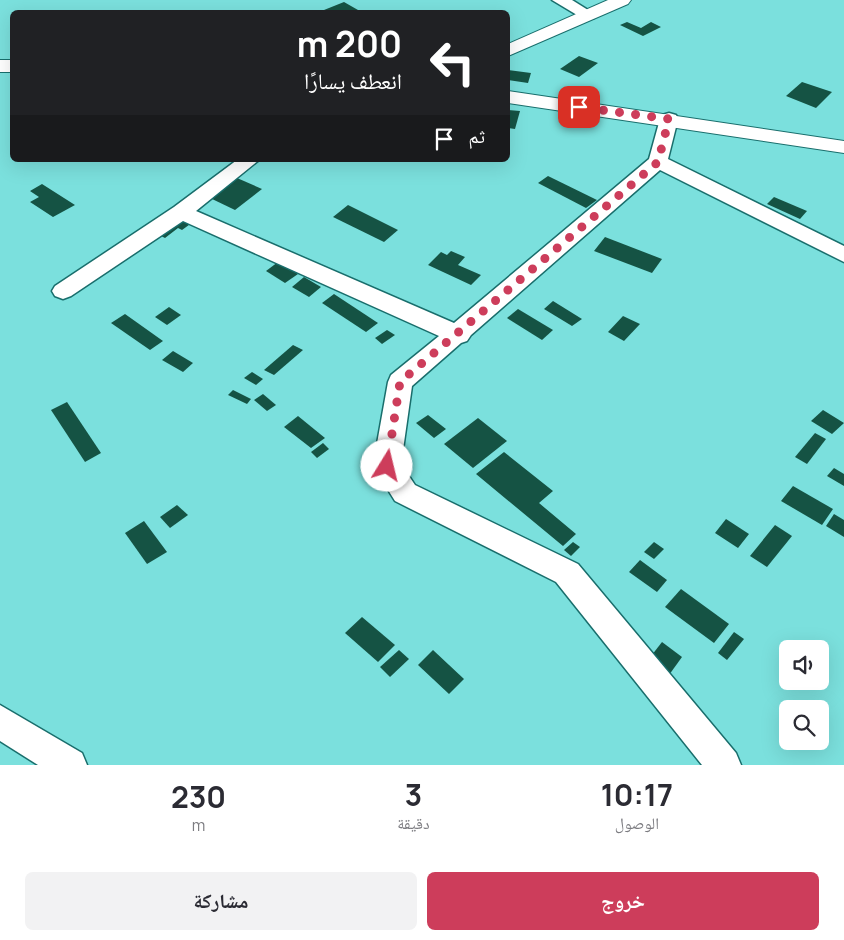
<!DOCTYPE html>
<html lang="ar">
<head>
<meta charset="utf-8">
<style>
  body { margin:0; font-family:Manrope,"Noto Naskh Arabic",sans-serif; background:#f2f2f3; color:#2b2b33; direction:rtl; height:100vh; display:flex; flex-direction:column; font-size:19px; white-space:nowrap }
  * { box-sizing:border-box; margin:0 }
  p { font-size:16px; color:#7c7c81 }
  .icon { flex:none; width:28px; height:28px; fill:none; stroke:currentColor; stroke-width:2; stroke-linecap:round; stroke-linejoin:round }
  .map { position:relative; height:765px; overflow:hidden; direction:ltr }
  .panel { display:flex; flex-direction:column; background:#fff; flex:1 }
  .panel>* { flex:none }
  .top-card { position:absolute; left:10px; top:10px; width:500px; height:152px; border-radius:8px; box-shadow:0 5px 20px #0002; direction:rtl; background:#202124; color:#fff; overflow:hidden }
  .controls { position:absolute; left:779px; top:640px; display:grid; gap:10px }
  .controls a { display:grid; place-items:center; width:50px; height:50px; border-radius:8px; background:#fff; box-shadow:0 5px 20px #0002; font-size:25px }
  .pin { position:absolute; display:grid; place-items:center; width:42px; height:42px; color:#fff; margin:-21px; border-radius:10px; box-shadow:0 2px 8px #0006 }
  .me { position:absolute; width:55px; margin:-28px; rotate:9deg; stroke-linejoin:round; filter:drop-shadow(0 0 4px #0008) }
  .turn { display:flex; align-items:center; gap:18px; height:105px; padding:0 25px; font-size:22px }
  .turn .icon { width:65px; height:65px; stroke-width:2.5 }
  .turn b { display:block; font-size:35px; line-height:42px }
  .then { display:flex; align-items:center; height:48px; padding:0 25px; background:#0003; gap:10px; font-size:19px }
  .eta { display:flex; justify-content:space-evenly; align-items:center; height:85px; text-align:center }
  .eta b { font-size:30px; font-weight:700; line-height:35px }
  .primary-button { display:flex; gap:10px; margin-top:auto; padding:10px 25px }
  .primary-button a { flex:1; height:58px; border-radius:8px; background:#cd3d5b; color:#fff; font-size:20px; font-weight:700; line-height:58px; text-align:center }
  .primary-button a+a { background:#f2f2f3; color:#2b2b33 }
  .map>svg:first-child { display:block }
  .building { fill:#155344 }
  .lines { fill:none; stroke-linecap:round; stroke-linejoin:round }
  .minor-casing { stroke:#196e6c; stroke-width:3 }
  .tertiary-casing { stroke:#196e6c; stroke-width:2 }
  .minor { fill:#fff; fill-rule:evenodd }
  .tertiary { fill:#fff; fill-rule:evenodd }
  .route { stroke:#cd3d5b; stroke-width:9; stroke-dasharray:0 16.2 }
</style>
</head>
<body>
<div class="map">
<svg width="844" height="765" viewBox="0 0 844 765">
  <rect width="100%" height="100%" fill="#7be0dd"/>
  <g class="building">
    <polygon points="344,2 358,10 352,12 319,12"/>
    <polygon points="627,22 641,28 651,22 661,27 643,36 620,25"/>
    <polygon points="579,56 598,63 579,77 560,69"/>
    <polygon points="508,70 531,73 528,83 508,80"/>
    <polygon points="802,82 832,92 816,108 786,96"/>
    <polygon points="508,110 520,111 515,129 508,128"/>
    <polygon points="548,176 597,200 586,208 538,183"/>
    <polygon points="237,178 262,189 235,210 210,198"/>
    <polygon points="42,184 75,205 53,217 30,202 39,197 30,191"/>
    <polygon points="774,197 807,211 800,219 767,204"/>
    <polygon points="348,205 398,230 384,242 333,217"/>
    <polygon points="180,216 193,222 182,230 178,228 165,238 157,234"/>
    <polygon points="605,237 662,259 652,273 594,251"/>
    <polygon points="451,251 465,257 458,265 481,275 471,285 428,265 441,252 447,255"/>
    <polygon points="278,262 298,274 285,283 266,271"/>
    <polygon points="304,277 321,287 309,297 292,287"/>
    <polygon points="334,294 378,323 366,332 322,303"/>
    <polygon points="553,301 582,319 572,326 544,309"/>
    <polygon points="169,307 181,315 167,325 155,317"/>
    <polygon points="518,309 553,330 542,340 507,318"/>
    <polygon points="125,314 163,341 150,350 111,323"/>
    <polygon points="623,316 640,324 624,341 608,332"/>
    <polygon points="387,330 395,335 382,344 375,338"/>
    <polygon points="293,345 303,350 274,375 264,370"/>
    <polygon points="173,351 193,363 183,372 162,360"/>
    <polygon points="252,372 263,379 256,385 244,378"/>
    <polygon points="233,390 251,399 247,404 228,395"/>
    <polygon points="263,394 276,405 267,411 254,400"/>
    <polygon points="67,402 101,453 85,462 51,410"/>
    <polygon points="823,410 844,423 832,434 811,421"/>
    <polygon points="428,415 446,429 434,438 416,423"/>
    <polygon points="298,416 325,438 311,448 284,427"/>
    <polygon points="478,418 507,441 473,468 444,444"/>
    <polygon points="815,433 826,439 807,464 795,457"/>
    <polygon points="323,443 329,449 317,458 311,452"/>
    <polygon points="504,452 553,491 539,503 576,534 563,546 476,474"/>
    <polygon points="834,468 844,474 844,486 827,476"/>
    <polygon points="793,486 833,509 822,525 781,501"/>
    <polygon points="177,505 188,515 170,528 160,517"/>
    <polygon points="834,514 844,520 844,537 826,526"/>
    <polygon points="726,519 749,534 738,548 715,533"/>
    <polygon points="144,521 167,552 147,564 125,533"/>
    <polygon points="775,525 792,536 767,567 750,556"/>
    <polygon points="573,542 580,547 571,556 564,550"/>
    <polygon points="654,542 664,549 654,559 644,552"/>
    <polygon points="640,560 667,580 657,592 629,572"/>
    <polygon points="681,589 729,624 714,643 665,607"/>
    <polygon points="362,617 395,645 378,662 345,633"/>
    <polygon points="734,632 744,639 727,660 718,653"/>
    <polygon points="662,642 682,657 669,675 648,660"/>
    <polygon points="399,650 409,659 390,677 380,667"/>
    <polygon points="433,650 464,679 449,694 418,665"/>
  </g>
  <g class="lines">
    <g class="minor-casing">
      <g id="minor">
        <polygon points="552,0 572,0 596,15 594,18 582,18"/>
        <polygon points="669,113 676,115 678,119 668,159 844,246 844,262 660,170 471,335 467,341 461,343 412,386 401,464 415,485 578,564 736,753 741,765 702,765 556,582 395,501 373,466 388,382 391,375 439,336 183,221 71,296 63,299 55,296 52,291 55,286 174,207 237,160 259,160 196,211 454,323 649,159 660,119 662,115"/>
        <polygon points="0,705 82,753 87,765 38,765 0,741"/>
      </g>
    </g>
    <g class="tertiary-casing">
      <g id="tertiary">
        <polygon points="608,0 631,0 628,4 508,56 508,44"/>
        <rect x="0" y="60" width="12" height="12"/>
        <polygon points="508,91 844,141 844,153 508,103"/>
      </g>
    </g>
    <use href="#minor" class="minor"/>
    <use href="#tertiary" class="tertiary"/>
  </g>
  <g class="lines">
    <polyline class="route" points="387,466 400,382 658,162 669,119 579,107"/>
  </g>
</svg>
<div class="controls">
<a><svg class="icon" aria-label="sound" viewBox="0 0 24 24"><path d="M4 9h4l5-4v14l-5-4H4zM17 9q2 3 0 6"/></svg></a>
<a><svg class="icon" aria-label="search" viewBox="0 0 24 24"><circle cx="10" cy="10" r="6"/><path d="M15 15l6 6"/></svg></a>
</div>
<div class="pin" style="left:579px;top:107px;background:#d93025"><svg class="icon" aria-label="arrive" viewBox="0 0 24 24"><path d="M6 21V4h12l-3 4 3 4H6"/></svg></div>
<svg class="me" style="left:387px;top:466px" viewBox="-20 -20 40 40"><circle r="19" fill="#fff"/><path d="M0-13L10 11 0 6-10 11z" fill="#cd3d5b"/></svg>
<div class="top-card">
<div class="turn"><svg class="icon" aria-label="left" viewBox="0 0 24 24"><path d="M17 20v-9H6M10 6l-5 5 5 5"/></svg><div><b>200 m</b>انعطف يسارًا</div></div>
<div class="then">ثم<svg class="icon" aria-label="arrive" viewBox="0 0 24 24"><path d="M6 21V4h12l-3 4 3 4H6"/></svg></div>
</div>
</div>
<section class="panel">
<div class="eta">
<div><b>10:17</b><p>الوصول</p></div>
<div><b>3</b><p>دقيقة</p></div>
<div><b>230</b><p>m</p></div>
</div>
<div class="primary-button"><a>خروج</a><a>مشاركة</a></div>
</section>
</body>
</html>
